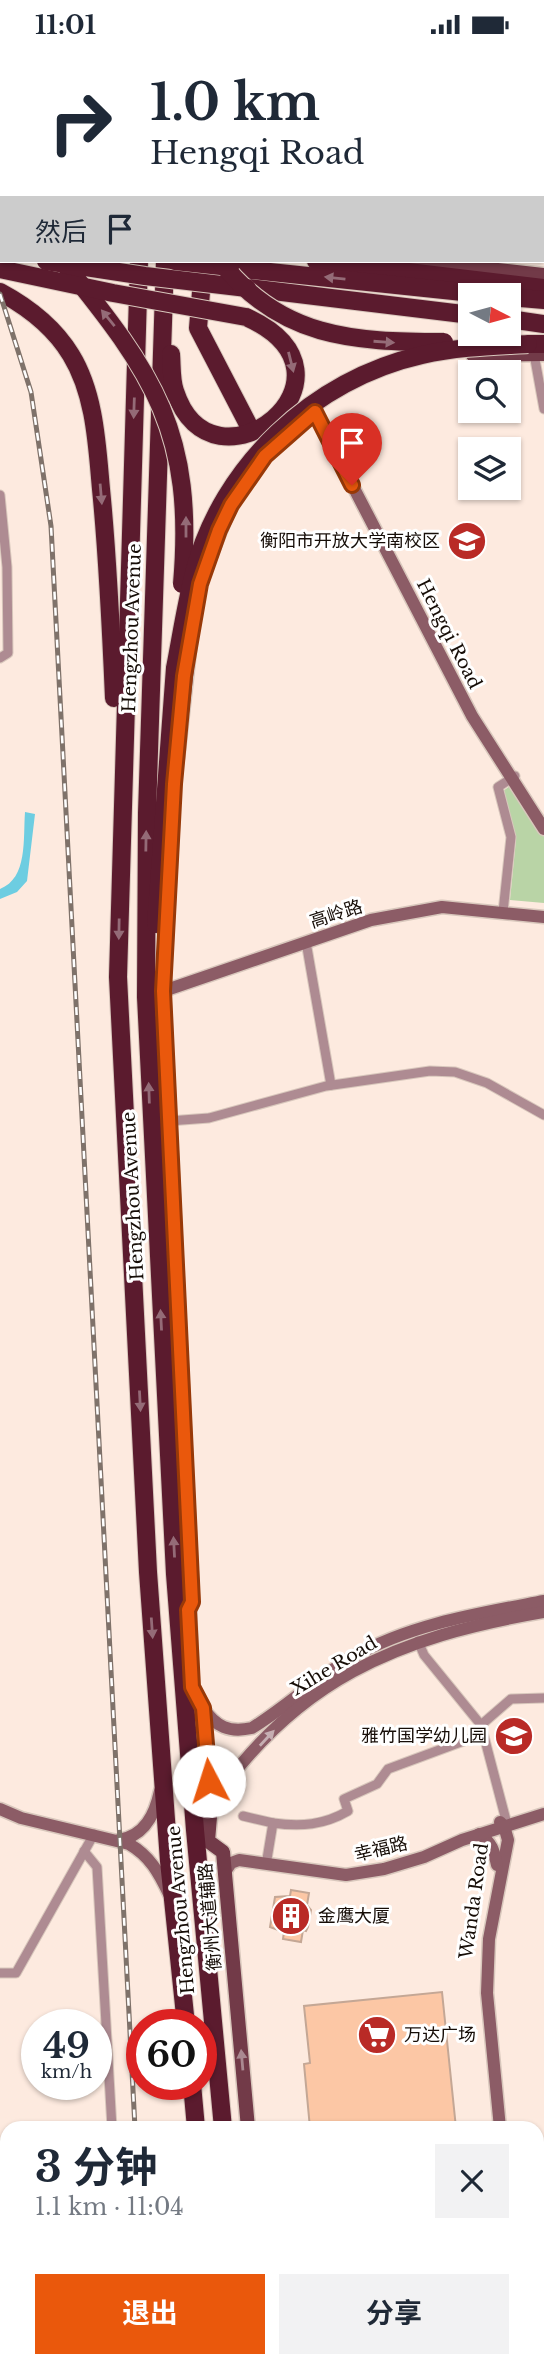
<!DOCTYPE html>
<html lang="zh">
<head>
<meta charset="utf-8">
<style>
  body { margin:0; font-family:"Libre Baskerville","Noto Sans SC",serif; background:#f2f2f3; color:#1f2937; height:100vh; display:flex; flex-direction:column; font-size:26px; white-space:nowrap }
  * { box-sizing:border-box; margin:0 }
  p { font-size:23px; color:#747a83 }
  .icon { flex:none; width:38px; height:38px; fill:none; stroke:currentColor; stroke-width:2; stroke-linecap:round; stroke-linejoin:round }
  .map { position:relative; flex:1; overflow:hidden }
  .panel { position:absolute; left:0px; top:2072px; width:544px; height:247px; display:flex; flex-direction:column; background:#fff; border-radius:21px 21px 0 0; box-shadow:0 2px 5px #0004 }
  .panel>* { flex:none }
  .top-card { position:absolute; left:0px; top:0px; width:544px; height:214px; box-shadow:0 2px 5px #0004; background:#fff; color:#1f2937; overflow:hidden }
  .needle { width:46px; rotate:96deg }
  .controls { position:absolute; left:458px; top:234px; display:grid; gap:14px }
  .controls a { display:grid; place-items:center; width:63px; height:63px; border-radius:0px; background:#fff; box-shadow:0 2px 5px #0004; font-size:35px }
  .speed { position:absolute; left:21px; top:1960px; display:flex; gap:14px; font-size:35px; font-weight:700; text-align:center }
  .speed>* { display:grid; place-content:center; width:91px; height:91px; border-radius:50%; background:#fff; box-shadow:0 2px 5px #0004; line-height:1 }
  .speed small { font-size:18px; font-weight:400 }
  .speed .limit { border:10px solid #d22; background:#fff; color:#111 }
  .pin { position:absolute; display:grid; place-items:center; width:60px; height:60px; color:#fff; margin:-72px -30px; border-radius:50% 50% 50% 0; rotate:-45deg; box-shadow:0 0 7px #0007 }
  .pin .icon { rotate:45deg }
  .me { position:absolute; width:77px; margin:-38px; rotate:355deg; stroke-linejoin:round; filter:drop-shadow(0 0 5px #0008) }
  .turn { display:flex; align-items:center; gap:24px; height:147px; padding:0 35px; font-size:32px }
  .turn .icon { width:91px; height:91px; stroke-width:2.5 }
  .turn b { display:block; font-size:49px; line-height:60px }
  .then { display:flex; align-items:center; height:66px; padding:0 35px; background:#0003; gap:14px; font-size:26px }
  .round { display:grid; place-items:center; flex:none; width:74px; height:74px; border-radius:0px; background:#f2f2f3 }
  .summary { display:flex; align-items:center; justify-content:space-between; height:119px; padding:0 35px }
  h1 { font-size:42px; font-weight:700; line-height:52px }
  .cta { display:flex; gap:14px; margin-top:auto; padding:14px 35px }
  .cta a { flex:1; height:80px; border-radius:0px; background:#ea580c; color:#fff; font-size:28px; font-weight:700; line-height:80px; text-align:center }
  .cta a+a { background:#f2f2f3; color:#1f2937 }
  .status { display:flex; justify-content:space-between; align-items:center; height:49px; padding:0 35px; background:#fff; direction:ltr }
  .status svg { height:19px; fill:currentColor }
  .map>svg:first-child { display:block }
  .green { fill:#b9d4a6 }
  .water { fill:#6dcde1 }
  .building { fill:#fcc7a5; stroke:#c4a795; stroke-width:2 }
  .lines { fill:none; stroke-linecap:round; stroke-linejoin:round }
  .street-casing { stroke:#d8c7bc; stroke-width:11 }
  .secondary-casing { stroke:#d8c7bc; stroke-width:15 }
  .primary-casing { stroke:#d8c7bc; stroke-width:17 }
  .highway-casing { stroke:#d8c7bc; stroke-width:20 }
  .street { stroke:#ae8b92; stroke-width:9 }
  .secondary { stroke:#8c5c66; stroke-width:12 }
  .primary { stroke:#723a48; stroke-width:14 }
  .highway { stroke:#5b1b2e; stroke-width:18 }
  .rail-casing { stroke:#7f726a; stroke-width:5 }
  .rail { stroke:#fff; stroke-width:2.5; stroke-dasharray:8; stroke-linecap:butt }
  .highway-bridge-casing { stroke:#d8c7bc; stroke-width:20; stroke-linecap:butt }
  .highway-bridge { stroke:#5b1b2e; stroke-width:18 }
  .oneway { fill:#946b77 }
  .oneway2 { fill:#c6aeb2 }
  .oneway3 { fill:#aa8991 }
  .route-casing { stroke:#983908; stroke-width:18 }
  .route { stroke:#ea580c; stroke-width:12 }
  .labels { text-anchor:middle; stroke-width:6; stroke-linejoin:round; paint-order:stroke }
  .poi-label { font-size:18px; fill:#160d07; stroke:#fff; text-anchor:end }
  .street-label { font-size:18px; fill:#160d07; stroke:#fff }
</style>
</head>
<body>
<div class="status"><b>11:01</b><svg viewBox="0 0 49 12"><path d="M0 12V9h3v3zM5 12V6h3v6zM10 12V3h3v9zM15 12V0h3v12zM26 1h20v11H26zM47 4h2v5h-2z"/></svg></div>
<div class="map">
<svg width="544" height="2318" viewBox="0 0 544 2318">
  <rect width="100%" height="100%" fill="#fdeadf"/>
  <polygon class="green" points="513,735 544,787 544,854 510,851 516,790 503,742"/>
  <path class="water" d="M25,763L35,765L27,832L17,843L0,850V840C28,829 23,790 25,763Z"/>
  <g class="building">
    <polygon points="291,1841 309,1844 307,1856 311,1861 308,1878 306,1882 303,1881 301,1893 283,1890 284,1883 270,1878 275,1848 290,1847"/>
    <polygon points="442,1943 456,2079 310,2079 304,2015 310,2014 304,1957"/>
  </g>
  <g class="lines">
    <g class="street-casing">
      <g id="street">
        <polyline points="534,305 544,360"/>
        <polyline points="0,446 7,518 8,604 0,609"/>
        <polyline points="503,863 511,788 498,738 515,727"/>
        <polyline points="306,893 331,1036"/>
        <polyline points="169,1072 209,1069 326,1037 430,1022 455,1023 487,1034 544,1066"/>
        <polyline points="418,1592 424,1606 481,1676 506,1771"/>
        <polyline points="481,1676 511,1650 544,1649"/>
        <polyline points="243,1767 273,1774"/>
        <polyline points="84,1802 97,1818 112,2079"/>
        <path d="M267,1810L273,1774C301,1778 324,1776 348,1762L344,1750L377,1735L388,1720L469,1690"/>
        <polyline points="0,1924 16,1924 94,1785"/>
        <polyline points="116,2318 118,2312"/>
      </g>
    </g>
    <g class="secondary-casing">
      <g id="secondary">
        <polyline points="315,364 472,667 544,780"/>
        <polyline points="146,948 371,871 442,858 544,868"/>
        <path d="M203,1659C216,1678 229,1684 252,1679C288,1657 317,1628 353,1608C410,1575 481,1564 544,1552"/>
        <path d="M0,1760L21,1769L129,1795C150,1807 159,1824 169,1845"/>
        <path d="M208,1760C293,1631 397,1588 544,1563"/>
        <polyline points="500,1773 504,1777 508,1791 489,1890 487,1944 500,2079"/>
        <path d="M479,1785C492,1793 494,1802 497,1816"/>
        <path d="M119,1791C145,1787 155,1765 160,1742"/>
        <polyline points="225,1823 231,1814 239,1811 346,1826 384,1820 424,1808 462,1791 544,1765"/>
        <polyline points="523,2312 524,2318"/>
      </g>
    </g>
    <g class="primary-casing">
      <g id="primary">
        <polyline points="414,212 544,226"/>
        <polyline points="473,306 544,305"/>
        <polyline points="205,519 226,466"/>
        <polyline points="177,709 193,565"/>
        <polyline points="172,774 163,942 192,1553 189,1561 192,1638 203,1659 211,1756 208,1792 223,1803 248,2079"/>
      </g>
    </g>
    <g class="highway-casing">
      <g id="highway">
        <polyline points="117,0 117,2"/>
        <polyline points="75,2 76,0"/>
        <polyline points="145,2 145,0"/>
        <polyline points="171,2 171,0"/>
        <polyline points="187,2 187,0"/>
        <polyline points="0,52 2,52"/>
        <polyline points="0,146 2,148"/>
        <polyline points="0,184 2,184"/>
        <polyline points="0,201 2,201"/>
        <polyline points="139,212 118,928 148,1523 169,1812 186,1976"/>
        <polyline points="165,212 147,764 146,948 175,1525 195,1781 223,2079"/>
        <polyline points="316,212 544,239"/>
        <polyline points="203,219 198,279 250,379"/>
        <polyline points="233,219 501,247"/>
        <polyline points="249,239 471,266"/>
        <path d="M0,243C28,258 54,278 71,306C95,345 97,396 101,440C108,510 111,579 114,649"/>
        <polyline points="509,248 544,251"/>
        <polyline points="509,270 544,275"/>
        <polyline points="528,295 544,295"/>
        <path d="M171,305C172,317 171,331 175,342C212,456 377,327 246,268"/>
        <polyline points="156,875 175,619"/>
        <polyline points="192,2035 196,2079"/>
        <polyline points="220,2312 221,2318"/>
        <polyline points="245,2312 246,2318"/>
        <polyline points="266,2312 269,2318"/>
      </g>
    </g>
    <use href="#street" class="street"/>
    <use href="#secondary" class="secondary"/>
    <use href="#primary" class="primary"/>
    <use href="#highway" class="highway"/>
    <g class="rail-casing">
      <g id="rail">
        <polyline points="0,245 31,343 51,477 135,2079"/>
        <polyline points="144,2312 144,2318"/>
      </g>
    </g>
    <use href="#rail" class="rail"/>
    <g class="highway-bridge-casing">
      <g id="highway-bridge">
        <polyline points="46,212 145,227 247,239"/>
        <path d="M62,212C154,325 195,384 182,535"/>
        <polyline points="175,212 230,218"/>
        <path d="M220,212C280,289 353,293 444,293"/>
        <polyline points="0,220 113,244 246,268"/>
        <path d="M175,619C181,588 186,555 194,524C221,417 314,330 422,306C457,298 493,297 528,295"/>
      </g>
    </g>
    <use href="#highway-bridge" class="highway-bridge"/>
  </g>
  <defs><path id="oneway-solid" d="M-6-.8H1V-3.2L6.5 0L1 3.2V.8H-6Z" transform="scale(1.75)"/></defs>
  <g class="oneway">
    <use href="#oneway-solid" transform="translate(335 229) rotate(-174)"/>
    <use href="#oneway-solid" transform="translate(108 269) rotate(-129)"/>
    <use href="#oneway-solid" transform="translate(384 293) rotate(4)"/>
    <use href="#oneway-solid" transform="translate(291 313) rotate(76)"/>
    <use href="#oneway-solid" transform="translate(134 359) rotate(92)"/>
    <use href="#oneway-solid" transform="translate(101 445) rotate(85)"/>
    <use href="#oneway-solid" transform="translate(186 478) rotate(-90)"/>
    <use href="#oneway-solid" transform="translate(146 792) rotate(-89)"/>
    <use href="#oneway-solid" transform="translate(119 880) rotate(91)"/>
    <use href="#oneway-solid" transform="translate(149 1044) rotate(-92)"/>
    <use href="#oneway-solid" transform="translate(161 1271) rotate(-93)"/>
    <use href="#oneway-solid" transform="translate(140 1352) rotate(87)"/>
    <use href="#oneway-solid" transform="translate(174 1498) rotate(-93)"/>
    <use href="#oneway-solid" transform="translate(152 1579) rotate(86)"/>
  </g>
  <use class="oneway2" href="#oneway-solid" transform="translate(267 1689) rotate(-47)"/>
  <use class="oneway3" href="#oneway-solid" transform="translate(242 2011) rotate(-95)"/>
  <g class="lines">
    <g class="route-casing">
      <polyline id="route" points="209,1732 203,1659 192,1638 188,1561 192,1553 163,942 174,735 184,627 200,535 219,481 231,456 265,407 315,363 352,436"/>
    </g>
    <use href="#route" class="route"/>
  </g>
  <defs>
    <g id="university-disc" transform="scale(2.0125)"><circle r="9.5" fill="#b92a26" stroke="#fff"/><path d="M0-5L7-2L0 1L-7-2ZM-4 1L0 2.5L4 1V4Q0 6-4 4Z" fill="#fff"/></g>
    <g id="school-disc" transform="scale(2.0125)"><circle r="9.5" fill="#b92a26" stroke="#fff"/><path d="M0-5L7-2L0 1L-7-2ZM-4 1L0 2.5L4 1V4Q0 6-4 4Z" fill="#fff"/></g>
    <g id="building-disc" transform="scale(2.0125)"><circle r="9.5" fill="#b92a26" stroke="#fff"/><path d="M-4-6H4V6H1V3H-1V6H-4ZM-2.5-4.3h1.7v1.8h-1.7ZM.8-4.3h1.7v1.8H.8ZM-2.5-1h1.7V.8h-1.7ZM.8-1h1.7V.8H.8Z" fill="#fff"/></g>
    <g id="supermarket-disc" transform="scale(2.0125)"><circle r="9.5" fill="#b92a26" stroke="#fff"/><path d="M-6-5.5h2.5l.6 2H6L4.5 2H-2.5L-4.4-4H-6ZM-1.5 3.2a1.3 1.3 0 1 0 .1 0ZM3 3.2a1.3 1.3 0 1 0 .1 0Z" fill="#fff"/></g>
  </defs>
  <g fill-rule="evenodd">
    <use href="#university-disc" x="467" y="492"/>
    <use href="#school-disc" x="514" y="1687"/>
    <use href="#building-disc" x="291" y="1867"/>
    <use href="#supermarket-disc" x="377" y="1986"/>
  </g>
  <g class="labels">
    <g class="poi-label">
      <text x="440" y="498">衡阳市开放大学南校区</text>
      <text x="487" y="1693">雅竹国学幼儿园</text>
      <text x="318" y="1873" text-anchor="start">金鹰大厦</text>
      <text x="404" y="1992" text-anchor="start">万达广场</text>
    </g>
    <g class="street-label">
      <text transform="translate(132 579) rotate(-88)" y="6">Hengzhou Avenue</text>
      <text transform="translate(449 585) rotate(63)" y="6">Hengqi Road</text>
      <text transform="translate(336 865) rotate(-18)" y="6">高岭路</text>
      <text transform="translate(133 1147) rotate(-93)" y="6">Hengzhou Avenue</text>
      <text transform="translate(334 1617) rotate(-31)" y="6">Xihe Road</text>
      <text transform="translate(381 1800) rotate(-13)" y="6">幸福路</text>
      <text transform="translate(474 1852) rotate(-82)" y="6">Wanda Road</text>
      <text transform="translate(181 1861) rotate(-95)" y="6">Hengzhou Avenue</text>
      <text transform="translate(210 1868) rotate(-95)" y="6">衡州大道辅路</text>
    </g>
  </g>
</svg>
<div class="controls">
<a><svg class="needle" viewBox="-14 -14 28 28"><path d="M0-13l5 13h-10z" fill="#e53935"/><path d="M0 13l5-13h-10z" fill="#747a83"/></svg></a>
<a><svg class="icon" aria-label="search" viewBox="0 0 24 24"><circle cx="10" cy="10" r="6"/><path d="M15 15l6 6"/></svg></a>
<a><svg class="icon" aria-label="layers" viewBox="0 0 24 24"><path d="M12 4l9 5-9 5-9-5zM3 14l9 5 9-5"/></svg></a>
</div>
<div class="speed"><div>49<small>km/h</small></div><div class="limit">60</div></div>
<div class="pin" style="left:352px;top:436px;background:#d93025"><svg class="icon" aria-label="arrive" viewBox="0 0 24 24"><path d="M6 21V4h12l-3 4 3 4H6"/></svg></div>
<svg class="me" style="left:209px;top:1732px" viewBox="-20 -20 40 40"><circle r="19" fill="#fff"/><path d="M0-13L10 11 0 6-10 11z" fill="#ea580c"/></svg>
<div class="top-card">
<div class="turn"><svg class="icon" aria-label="right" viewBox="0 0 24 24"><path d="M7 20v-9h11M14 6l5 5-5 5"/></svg><div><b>1.0 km</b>Hengqi Road</div></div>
<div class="then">然后<svg class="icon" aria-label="arrive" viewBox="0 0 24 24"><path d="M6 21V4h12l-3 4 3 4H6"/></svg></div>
</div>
<section class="panel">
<div class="summary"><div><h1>3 分钟</h1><p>1.1 km · 11:04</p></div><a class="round"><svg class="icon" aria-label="close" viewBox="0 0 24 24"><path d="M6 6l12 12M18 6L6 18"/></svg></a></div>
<div class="cta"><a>退出</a><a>分享</a></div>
</section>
</div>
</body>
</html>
